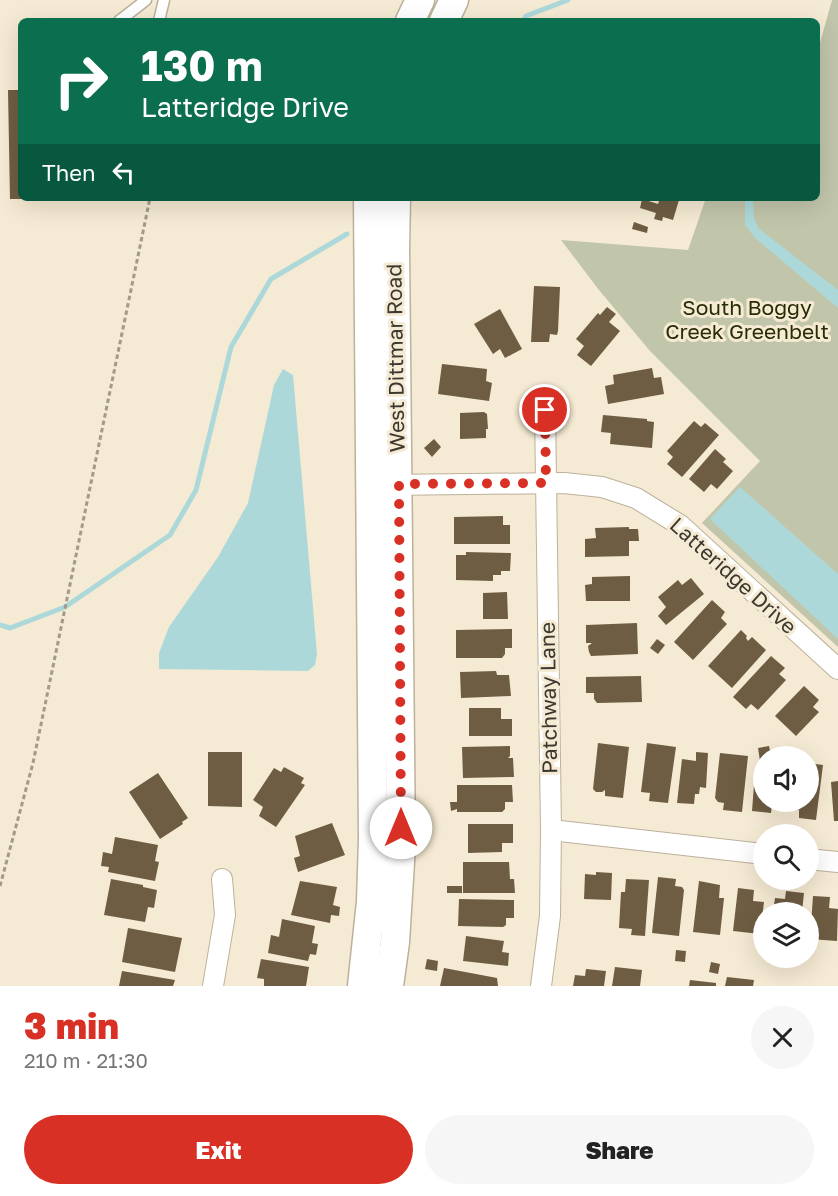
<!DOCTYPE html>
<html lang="en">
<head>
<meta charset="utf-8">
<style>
  body { margin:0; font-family:"Golos Text",sans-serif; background:#f6f6f6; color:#222; height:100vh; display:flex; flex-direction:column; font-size:22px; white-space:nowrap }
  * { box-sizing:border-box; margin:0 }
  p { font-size:20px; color:#767676 }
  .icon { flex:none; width:33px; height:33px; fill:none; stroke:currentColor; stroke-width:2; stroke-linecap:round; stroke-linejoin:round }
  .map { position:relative; height:986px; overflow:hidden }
  .side { display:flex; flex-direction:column; background:#fff; flex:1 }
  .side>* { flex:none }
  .guide { position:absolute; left:18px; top:18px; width:802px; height:183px; border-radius:9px; box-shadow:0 6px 24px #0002; background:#0b6e4f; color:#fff; overflow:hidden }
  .controls { position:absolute; left:753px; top:746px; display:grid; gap:12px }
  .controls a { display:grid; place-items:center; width:66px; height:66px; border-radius:50%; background:#fff; box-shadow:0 6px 24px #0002; font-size:30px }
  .pin { position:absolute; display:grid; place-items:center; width:51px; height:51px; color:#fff; margin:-26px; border:3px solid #fff; border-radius:50%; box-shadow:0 2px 6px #0007 }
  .me { position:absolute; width:66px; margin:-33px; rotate:0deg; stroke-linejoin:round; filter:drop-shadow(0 0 4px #0008) }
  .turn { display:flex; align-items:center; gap:21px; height:126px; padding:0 24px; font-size:27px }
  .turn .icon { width:78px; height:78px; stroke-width:2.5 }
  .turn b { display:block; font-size:42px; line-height:51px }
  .then { display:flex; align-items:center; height:57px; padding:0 24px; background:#0003; gap:12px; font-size:22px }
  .round { display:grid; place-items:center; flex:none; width:63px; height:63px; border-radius:32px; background:#f6f6f6 }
  .head { display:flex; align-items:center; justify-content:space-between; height:102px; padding:0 24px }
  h1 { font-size:36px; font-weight:800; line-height:45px; color:#d93025 }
  .cta { display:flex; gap:12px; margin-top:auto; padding:12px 24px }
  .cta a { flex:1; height:69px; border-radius:36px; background:#d93025; color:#fff; font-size:24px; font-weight:800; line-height:69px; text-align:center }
  .cta a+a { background:#f6f6f6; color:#222 }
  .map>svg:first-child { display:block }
  .green { fill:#c1c5aa }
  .water { fill:#add8da }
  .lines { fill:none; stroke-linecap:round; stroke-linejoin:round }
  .stream { stroke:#add8da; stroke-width:5 }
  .building { fill:#6f5d43 }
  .lane-casing { stroke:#bcb19b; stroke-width:13 }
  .street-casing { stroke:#bcb19b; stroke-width:22 }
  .secondary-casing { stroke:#bcb19b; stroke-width:31 }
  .path { stroke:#a39a8a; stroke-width:3; stroke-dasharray:4.5 3; stroke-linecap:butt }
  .lane { stroke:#fff; stroke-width:10 }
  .street { stroke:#fff; stroke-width:20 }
  .secondary { stroke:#fff; stroke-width:28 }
  .route { stroke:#d93025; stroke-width:10; stroke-dasharray:0 18 }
  .labels { text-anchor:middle; stroke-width:6; stroke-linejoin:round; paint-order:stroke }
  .park-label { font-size:21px; fill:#282c03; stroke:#f5ead3 }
  .street-label { font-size:21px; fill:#3d3830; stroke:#f5ead3 }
</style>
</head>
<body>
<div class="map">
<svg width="838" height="986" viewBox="0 0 838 986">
  <rect width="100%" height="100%" fill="#f5ead3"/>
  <polygon class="green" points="832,0 838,0 838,647 702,523 760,461 650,351 599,290 561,240 688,250 706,198 818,198 818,50"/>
  <g class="water">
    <polygon points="745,198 753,198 754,217 758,228 838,290 838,308 755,238 745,225"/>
    <polygon points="283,369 293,375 317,654 315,665 308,671 159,669 159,653 169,627 218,557 248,503 274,385"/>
    <polygon points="740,487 838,574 838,639 710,519"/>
  </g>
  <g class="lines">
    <g class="stream">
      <polyline points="523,21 526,16 568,0"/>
      <polyline points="0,625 10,628 65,607 170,535 196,490 231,347 271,279 347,234"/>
    </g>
  </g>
  <g class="building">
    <polygon points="8,90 21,90 21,199 10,199"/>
    <polygon points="660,198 679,200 673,220 663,217 662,221 654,219 656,213 640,208 642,199 658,204"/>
    <polygon points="634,222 648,227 647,233 632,229"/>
    <polygon points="534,286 560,287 558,331 557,335 550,334 549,342 531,342"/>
    <polygon points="607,307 616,314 609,322 620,331 591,366 577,355 584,346 576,339 598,313 600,315"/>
    <polygon points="500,309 522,349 505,358 500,349 493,354 474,324"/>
    <polygon points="442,364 487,369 486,381 492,383 489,401 438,394"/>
    <polygon points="652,368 654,378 661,377 664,394 608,404 605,386 614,384 613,375"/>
    <polygon points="484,412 487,414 488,429 486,429 486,438 460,439 460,413"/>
    <polygon points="603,415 647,419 647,421 654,422 652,448 610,444 611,433 601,432"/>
    <polygon points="694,421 701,427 705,423 719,435 682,477 667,464 673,457 667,451"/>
    <polygon points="434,439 441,447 432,457 424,448"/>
    <polygon points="715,449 726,459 723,462 733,471 717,489 711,484 704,492 689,479"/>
    <polygon points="503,516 503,525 510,525 510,544 454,544 454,517"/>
    <polygon points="629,527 629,529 638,529 639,541 629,541 629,556 585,557 585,539 596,538 595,528"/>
    <polygon points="466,552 511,553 510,571 501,571 501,575 493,575 493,581 456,580 456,555 466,555"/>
    <polygon points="630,576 630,601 586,601 585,585 592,584 592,577"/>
    <polygon points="691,578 704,594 666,625 658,616 666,607 658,597 678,580 682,585"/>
    <polygon points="507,592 508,619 483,619 483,593"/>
    <polygon points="712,600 725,612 721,618 727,624 693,660 674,642"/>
    <polygon points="637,623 638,654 591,656 589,652 588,646 592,643 586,643 586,625"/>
    <polygon points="512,629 512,648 505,648 505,654 502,658 456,658 456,630"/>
    <polygon points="741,630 747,636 746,638 748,641 752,637 766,650 732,688 708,666"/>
    <polygon points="657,639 665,645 658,654 650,648"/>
    <polygon points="771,656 785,668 779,674 786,680 758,710 751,704 746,709 733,697"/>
    <polygon points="496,671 497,675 509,675 511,696 461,698 460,672"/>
    <polygon points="641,676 642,702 597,703 594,699 594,693 586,693 586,677"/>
    <polygon points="804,686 819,700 813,707 819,712 796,736 775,716"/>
    <polygon points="469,708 501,708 501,719 512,719 512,736 469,736"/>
    <polygon points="598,743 629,747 623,798 605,796 605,790 602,792 596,792 593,789"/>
    <polygon points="647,743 676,747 668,803 649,801 650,793 641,792"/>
    <polygon points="510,746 510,756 508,758 513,758 514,777 463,778 462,747"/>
    <polygon points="769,746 771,756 764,756 764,761 760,761 758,748"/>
    <polygon points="208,752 242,752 242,807 208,806"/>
    <polygon points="696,752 708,753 706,788 700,787 699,794 695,794 694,804 677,803 682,759 696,761"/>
    <polygon points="720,753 748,756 742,812 723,810 724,803 718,802 715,798"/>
    <polygon points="808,763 823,765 816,820 799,818 799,810 793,810 791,807 791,801 808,801"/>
    <polygon points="284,767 304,778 301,783 305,785 276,827 259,816 263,807 253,800 274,768 281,772"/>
    <polygon points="755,772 764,773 764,801 779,801 779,804 772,803 771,813 752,811"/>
    <polygon points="158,773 188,818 182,822 183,824 160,839 129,792"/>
    <polygon points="838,781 838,821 834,821 831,782"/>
    <polygon points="457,785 512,785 513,802 505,802 505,809 502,812 457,812 457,809 451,811 450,802 457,802"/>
    <polygon points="332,823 345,855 298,872 294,858 300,856 295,836"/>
    <polygon points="468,824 513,824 513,843 502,843 502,852 468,853"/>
    <polygon points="115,837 158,845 155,861 159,862 155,881 108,872 109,867 101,866 103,852 112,854"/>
    <polygon points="463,862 509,862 510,879 514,879 515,893 463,893"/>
    <polygon points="596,872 612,873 611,900 584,899 585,874 596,875"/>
    <polygon points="658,877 676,879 675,886 682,887 684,890 679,936 652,933"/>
    <polygon points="111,879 143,885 143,887 157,890 154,908 148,907 145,922 104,915"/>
    <polygon points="626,879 649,880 645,936 631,935 632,929 619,928 621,892 625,892"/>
    <polygon points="300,881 337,887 333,905 340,907 339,916 331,915 330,923 291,915"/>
    <polygon points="699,881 720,885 719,898 724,898 720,935 693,932"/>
    <rect x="447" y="886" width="15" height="7"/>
    <polygon points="738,888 754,890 753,901 764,902 760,934 733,931"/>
    <polygon points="786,891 804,893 802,912 773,912 775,898 785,899"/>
    <polygon points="813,896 830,897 829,908 838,909 837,941 810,939"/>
    <polygon points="459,899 514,900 514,918 506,918 506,925 503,927 458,926"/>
    <polygon points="282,919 315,926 312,943 318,944 316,955 310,954 308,961 268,953 271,935 279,937"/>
    <polygon points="128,928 182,938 175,972 122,962"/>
    <polygon points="466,936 504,941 502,952 509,953 508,966 463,961"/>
    <polygon points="676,950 686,951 685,962 675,961"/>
    <polygon points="261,959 309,967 306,986 264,986 264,979 257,978"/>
    <polygon points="427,959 438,961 437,971 425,969"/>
    <polygon points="711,962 720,964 718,974 709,972"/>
    <polygon points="615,967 642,970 640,986 612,986"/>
    <polygon points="444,968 497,978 498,986 440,986"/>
    <polygon points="586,969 606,971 604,986 573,986 575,975 585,976"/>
    <polygon points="122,971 175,980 173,986 119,986"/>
    <polygon points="727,977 754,980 753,986 725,986"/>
    <polygon points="690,980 716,983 716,986 689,986"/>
  </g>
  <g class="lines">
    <g class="lane-casing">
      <g id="lane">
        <polyline points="119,21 146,0"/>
        <polyline points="159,21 164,0"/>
      </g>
    </g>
    <g class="street-casing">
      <g id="street">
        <polyline points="385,485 564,483 602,487 636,498 680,525 838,669"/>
        <polyline points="551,830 764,854"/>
        <polyline points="808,859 838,862"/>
        <polyline points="213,986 225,915 222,879"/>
        <polyline points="541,986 550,916 551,830 545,410"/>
      </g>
    </g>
    <g class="secondary-casing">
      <g id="secondary">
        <polyline points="410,21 420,0"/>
        <polyline points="444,21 454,0"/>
        <polyline points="362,986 371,902 373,839 368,198"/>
        <polyline points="389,986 395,942 401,846 395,249 396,198"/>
      </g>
    </g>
    <polyline class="path" points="0,886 33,763 150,198"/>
    <use href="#lane" class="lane"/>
    <use href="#street" class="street"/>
    <use href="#secondary" class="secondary"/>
  </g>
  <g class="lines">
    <polyline class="route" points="401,828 399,484 546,483 545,410"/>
  </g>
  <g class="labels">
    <g class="park-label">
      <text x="747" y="315">South Boggy<tspan x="747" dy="24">Creek Greenbelt</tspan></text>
    </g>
    <g class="street-label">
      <text transform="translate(396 358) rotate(-91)" y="7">West Dittmar Road</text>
      <text transform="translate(733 576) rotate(42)" y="7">Latteridge Drive</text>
      <text transform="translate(549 698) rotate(-91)" y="7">Patchway Lane</text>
    </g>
  </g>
</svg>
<div class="controls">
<a><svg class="icon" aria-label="sound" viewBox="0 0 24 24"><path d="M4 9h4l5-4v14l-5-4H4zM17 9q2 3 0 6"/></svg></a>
<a><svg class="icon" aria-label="search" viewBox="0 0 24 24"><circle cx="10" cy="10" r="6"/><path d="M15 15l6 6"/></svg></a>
<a><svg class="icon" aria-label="layers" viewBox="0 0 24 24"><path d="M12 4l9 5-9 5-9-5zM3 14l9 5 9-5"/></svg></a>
</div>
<div class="pin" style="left:545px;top:410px;background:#d93025"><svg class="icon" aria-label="arrive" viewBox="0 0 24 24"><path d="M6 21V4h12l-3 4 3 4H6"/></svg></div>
<svg class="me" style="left:401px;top:828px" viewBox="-20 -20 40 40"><circle r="19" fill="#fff"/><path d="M0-13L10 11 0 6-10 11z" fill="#d93025"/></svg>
<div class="guide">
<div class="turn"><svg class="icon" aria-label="right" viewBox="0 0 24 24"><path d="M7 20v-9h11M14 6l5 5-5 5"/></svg><div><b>130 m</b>Latteridge Drive</div></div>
<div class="then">Then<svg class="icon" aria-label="left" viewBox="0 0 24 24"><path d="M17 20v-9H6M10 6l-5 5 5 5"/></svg></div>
</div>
</div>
<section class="side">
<div class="head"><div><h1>3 min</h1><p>210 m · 21:30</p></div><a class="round"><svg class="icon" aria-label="close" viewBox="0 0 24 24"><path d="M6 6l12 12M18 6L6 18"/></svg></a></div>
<div class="cta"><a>Exit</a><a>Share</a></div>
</section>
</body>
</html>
